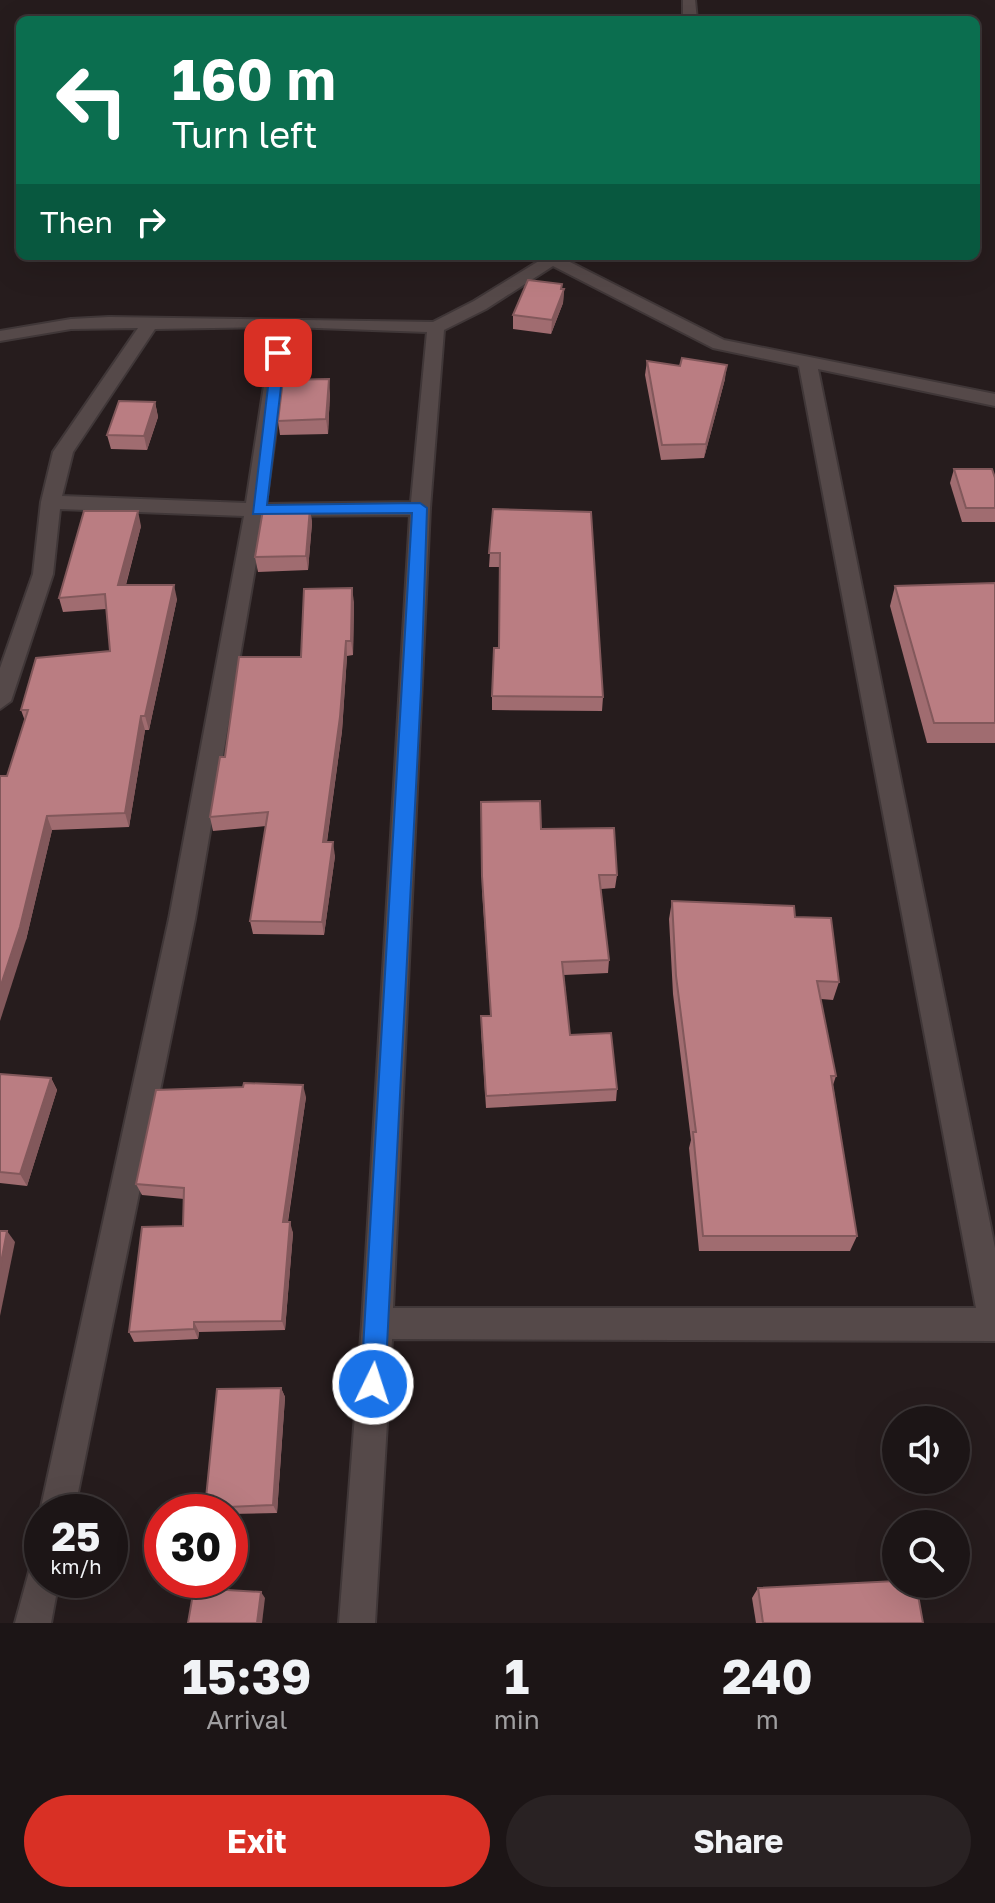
<!DOCTYPE html>
<html lang="en">
<head>
<meta charset="utf-8">
<style>
  body { margin:0; font-family:"Golos Text",sans-serif; background:#292223; color:#f1f3f6; height:100vh; display:flex; flex-direction:column; font-size:30px; white-space:nowrap }
  * { box-sizing:border-box; margin:0 }
  p { font-size:26px; color:#a09fa1 }
  .icon { flex:none; width:44px; height:44px; fill:none; stroke:currentColor; stroke-width:2; stroke-linecap:round; stroke-linejoin:round }
  .map { position:relative; height:1623px; overflow:hidden }
  .panel { display:flex; flex-direction:column; background:#1c1516; flex:1 }
  .panel>* { flex:none }
  .top-card { position:absolute; left:16px; top:16px; width:964px; height:244px; border-radius:12px; box-shadow:0 8px 32px #0002,0 0 0 2px #3a3435; background:#0b6e4f; color:#fff; overflow:hidden }
  .tools { position:absolute; left:882px; top:1406px; display:grid; gap:16px }
  .tools a { display:grid; place-items:center; width:88px; height:88px; border-radius:50%; background:#1c1516; box-shadow:0 8px 32px #0002,0 0 0 2px #3a3435; font-size:40px }
  .speed { position:absolute; left:24px; top:1494px; display:flex; gap:16px; font-size:40px; font-weight:700; text-align:center }
  .speed>* { display:grid; place-content:center; width:104px; height:104px; border-radius:50%; background:#1c1516; box-shadow:0 8px 32px #0002,0 0 0 2px #3a3435; line-height:1 }
  .speed small { font-size:20px; font-weight:400 }
  .speed .limit { border:12px solid #d22; background:#fff; color:#111 }
  .pin { position:absolute; display:grid; place-items:center; width:68px; height:68px; color:#fff; margin:-34px; border-radius:16px; box-shadow:0 4px 12px #0006 }
  .me { position:absolute; width:88px; margin:-44px; rotate:4deg; stroke-linejoin:round; filter:drop-shadow(0 0 6px #0008) }
  .turn { display:flex; align-items:center; gap:28px; height:168px; padding:0 24px; font-size:36px }
  .turn .icon { width:104px; height:104px; stroke-width:2.5 }
  .turn b { display:block; font-size:56px; line-height:68px }
  .then { display:flex; align-items:center; height:76px; padding:0 24px; background:#0003; gap:16px; font-size:30px }
  .eta { display:flex; justify-content:space-evenly; align-items:center; height:136px; text-align:center }
  .eta b { font-size:48px; font-weight:700; line-height:56px }
  .primary-button { display:flex; gap:16px; margin-top:auto; padding:16px 24px }
  .primary-button a { flex:1; height:92px; border-radius:48px; background:#d93025; color:#fff; font-size:32px; font-weight:700; line-height:92px; text-align:center }
  .primary-button a+a { background:#292223; color:#f1f3f6 }
  .map>svg:first-child { display:block }
  .lines { fill:none; stroke-linecap:round; stroke-linejoin:round }
  .street-casing { stroke:#403738; stroke-width:4 }
  .street { fill:#554949; fill-rule:evenodd }
  .wall { fill:#a06c70 }
  .shaded-wall { fill:#82585b }
  .building { fill:#ba7d82; stroke:#82585b; stroke-width:2 }
  .route { fill:#1a73e8; stroke:#114b97; stroke-width:2 }
</style>
</head>
<body>
<div class="map">
<svg width="995" height="1623" viewBox="0 0 995 1623">
  <rect width="100%" height="100%" fill="#261c1d"/>
  <g class="lines">
    <g class="street-casing">
      <g id="street">
        <polygon points="683,0 695,0 697,20 683,20"/>
        <path d="M547,256H566L564,259L724,340L995,394V406L818,369L995,1248V1341L392,1339L375,1623H339L362,1324L410,515L264,516L195,919L74,1512H42V1516L40,1512L169,919L244,516L60,509L53,574L11,701L0,709V668L33,574L41,502L53,452L138,328L71,329L0,341V331L71,319L109,317L433,322L474,301ZM553,266L713,348L799,366L976,1308H393L430,508L444,330L486,309ZM273,327L246,503L62,496L73,452L155,329ZM290,327L427,332L411,502L266,504Z"/>
        <polygon points="42,1563 42,1580 59,1580 51,1623 15,1623 30,1568"/>
      </g>
    </g>
    <use href="#street" class="street"/>
  </g>
  <g class="wall">
    <polygon points="562,284 562,289 564,289 563,303 551,334 513,329 513,315"/>
    <polygon points="647,361 725,379 704,458 661,460 645,375"/>
    <polygon points="330,393 328,434 280,435 278,421"/>
    <polygon points="155,402 158,417 147,450 111,449 107,435"/>
    <polygon points="954,469 995,478 995,522 962,522 950,483"/>
    <polygon points="310,508 312,523 308,570 258,572 255,557"/>
    <polygon points="493,509 603,697 602,711 492,710 492,696 499,648 500,567 489,567"/>
    <polygon points="141,526 126,585 177,599 149,730 145,730 129,827 52,830 26,940 25,721 21,710 110,651 106,609 63,612 59,598"/>
    <polygon points="995,583 995,743 927,743 890,606 895,586"/>
    <polygon points="354,602 353,655 347,656 342,731 327,842 335,856 324,935 253,934 250,921 266,826 213,831 210,817 225,757 301,657"/>
    <polygon points="481,802 541,829 617,875 615,888 601,889 609,960 608,973 564,975 570,1035 617,1089 616,1101 486,1108 481,1029 491,1016 482,890"/>
    <polygon points="672,901 795,917 839,982 833,1000 821,999 836,1076 833,1085 857,1236 850,1251 699,1251 689,1148 691,1140 673,994 669,919"/>
    <polygon points="0,1074 51,1078 57,1090 27,1186 0,1183"/>
    <polygon points="306,1097 288,1222 293,1233 285,1330 199,1332 198,1339 134,1342 129,1332 183,1226 184,1199 142,1195 136,1184"/>
    <polygon points="281,1388 285,1397 277,1513 230,1514 230,1512 208,1512 205,1508"/>
    <polygon points="758,1588 923,1623 756,1623 752,1598"/>
  </g>
  <g class="shaded-wall">
    <polygon points="562,284 562,294 564,289 563,303 551,334 552,320"/>
    <polygon points="727,365 725,379 704,458 706,444"/>
    <polygon points="329,379 330,393 328,434 326,419"/>
    <polygon points="155,402 158,417 147,450 144,436"/>
    <polygon points="310,508 312,523 308,570 306,556"/>
    <polygon points="138,511 141,526 122,599 118,585"/>
    <polygon points="174,585 177,599 149,730 145,716"/>
    <polygon points="352,588 354,602 353,655 351,641"/>
    <polygon points="346,641 347,656 342,731 325,855 323,842"/>
    <polygon points="141,716 145,730 129,827 125,813"/>
    <polygon points="47,816 52,830 26,940 0,1021 0,988"/>
    <polygon points="333,842 335,856 324,935 322,922"/>
    <polygon points="51,1078 57,1090 27,1186 20,1174"/>
    <polygon points="303,1085 306,1097 286,1233 283,1222"/>
    <polygon points="290,1222 293,1233 285,1330 282,1321"/>
    <polygon points="7,1231 15,1242 0,1316 0,1268"/>
    <polygon points="194,1322 199,1332 198,1339 194,1329"/>
    <polygon points="281,1388 285,1397 277,1513 273,1505"/>
    <polygon points="261,1592 265,1598 262,1623 257,1623"/>
  </g>
  <g class="building">
    <polygon points="528,280 562,284 561,289 564,289 552,320 513,315"/>
    <polygon points="682,358 727,365 706,444 662,445 647,361 680,366"/>
    <polygon points="329,379 326,419 278,421 283,380"/>
    <polygon points="119,401 155,402 144,436 107,435"/>
    <polygon points="954,469 992,469 995,478 995,508 966,508"/>
    <polygon points="310,508 306,556 255,557 263,510"/>
    <polygon points="493,509 591,512 603,697 492,696 494,648 499,648 500,553 489,553"/>
    <polygon points="84,511 138,511 118,585 174,585 145,716 141,716 125,813 47,816 20,927 0,988 0,776 7,776 28,710 21,710 36,658 110,651 105,594 59,598"/>
    <polygon points="995,583 995,723 934,723 895,586"/>
    <polygon points="352,588 351,641 346,641 340,717 323,842 333,842 322,922 250,921 268,812 210,817 220,757 225,757 239,657 301,657 304,589"/>
    <polygon points="540,801 541,829 614,828 617,875 599,875 609,960 562,962 570,1035 611,1033 617,1089 486,1096 481,1016 491,1016 482,876 481,802"/>
    <polygon points="672,901 794,906 795,917 831,918 839,982 817,981 836,1076 831,1076 857,1236 703,1236 693,1132 696,1132 676,976"/>
    <polygon points="0,1074 51,1078 20,1174 0,1172"/>
    <polygon points="244,1083 303,1085 283,1222 290,1222 282,1321 194,1322 194,1329 129,1332 142,1227 183,1226 184,1188 136,1184 156,1090 243,1087"/>
    <polygon points="0,1231 7,1231 0,1268"/>
    <polygon points="281,1388 273,1505 205,1508 217,1389"/>
    <polygon points="896,1581 896,1584 916,1584 923,1623 763,1623 758,1588"/>
    <polygon points="194,1588 261,1592 257,1623 188,1623"/>
  </g>
  <polygon class="route" points="278,349 285,353 267,505 420,503 427,508 421,690 385,1384 382,1392 373,1396 365,1392 361,1384 412,513 253,514 272,353"/>
</svg>
<div class="tools">
<a><svg class="icon" aria-label="sound" viewBox="0 0 24 24"><path d="M4 9h4l5-4v14l-5-4H4zM17 9q2 3 0 6"/></svg></a>
<a><svg class="icon" aria-label="search" viewBox="0 0 24 24"><circle cx="10" cy="10" r="6"/><path d="M15 15l6 6"/></svg></a>
</div>
<div class="speed"><div>25<small>km/h</small></div><div class="limit">30</div></div>
<div class="pin" style="left:278px;top:353px;background:#d93025"><svg class="icon" aria-label="arrive" viewBox="0 0 24 24"><path d="M6 21V4h12l-3 4 3 4H6"/></svg></div>
<svg class="me" style="left:373px;top:1384px" viewBox="-20 -20 40 40"><circle r="17" fill="#1a73e8" stroke="#fff" stroke-width="3"/><path d="M0-11L8 9 0 5-8 9z" fill="#fff"/></svg>
<div class="top-card">
<div class="turn"><svg class="icon" aria-label="left" viewBox="0 0 24 24"><path d="M17 20v-9H6M10 6l-5 5 5 5"/></svg><div><b>160 m</b>Turn left</div></div>
<div class="then">Then<svg class="icon" aria-label="right" viewBox="0 0 24 24"><path d="M7 20v-9h11M14 6l5 5-5 5"/></svg></div>
</div>
</div>
<section class="panel">
<div class="eta">
<div><b>15:39</b><p>Arrival</p></div>
<div><b>1</b><p>min</p></div>
<div><b>240</b><p>m</p></div>
</div>
<div class="primary-button"><a>Exit</a><a>Share</a></div>
</section>
</body>
</html>
